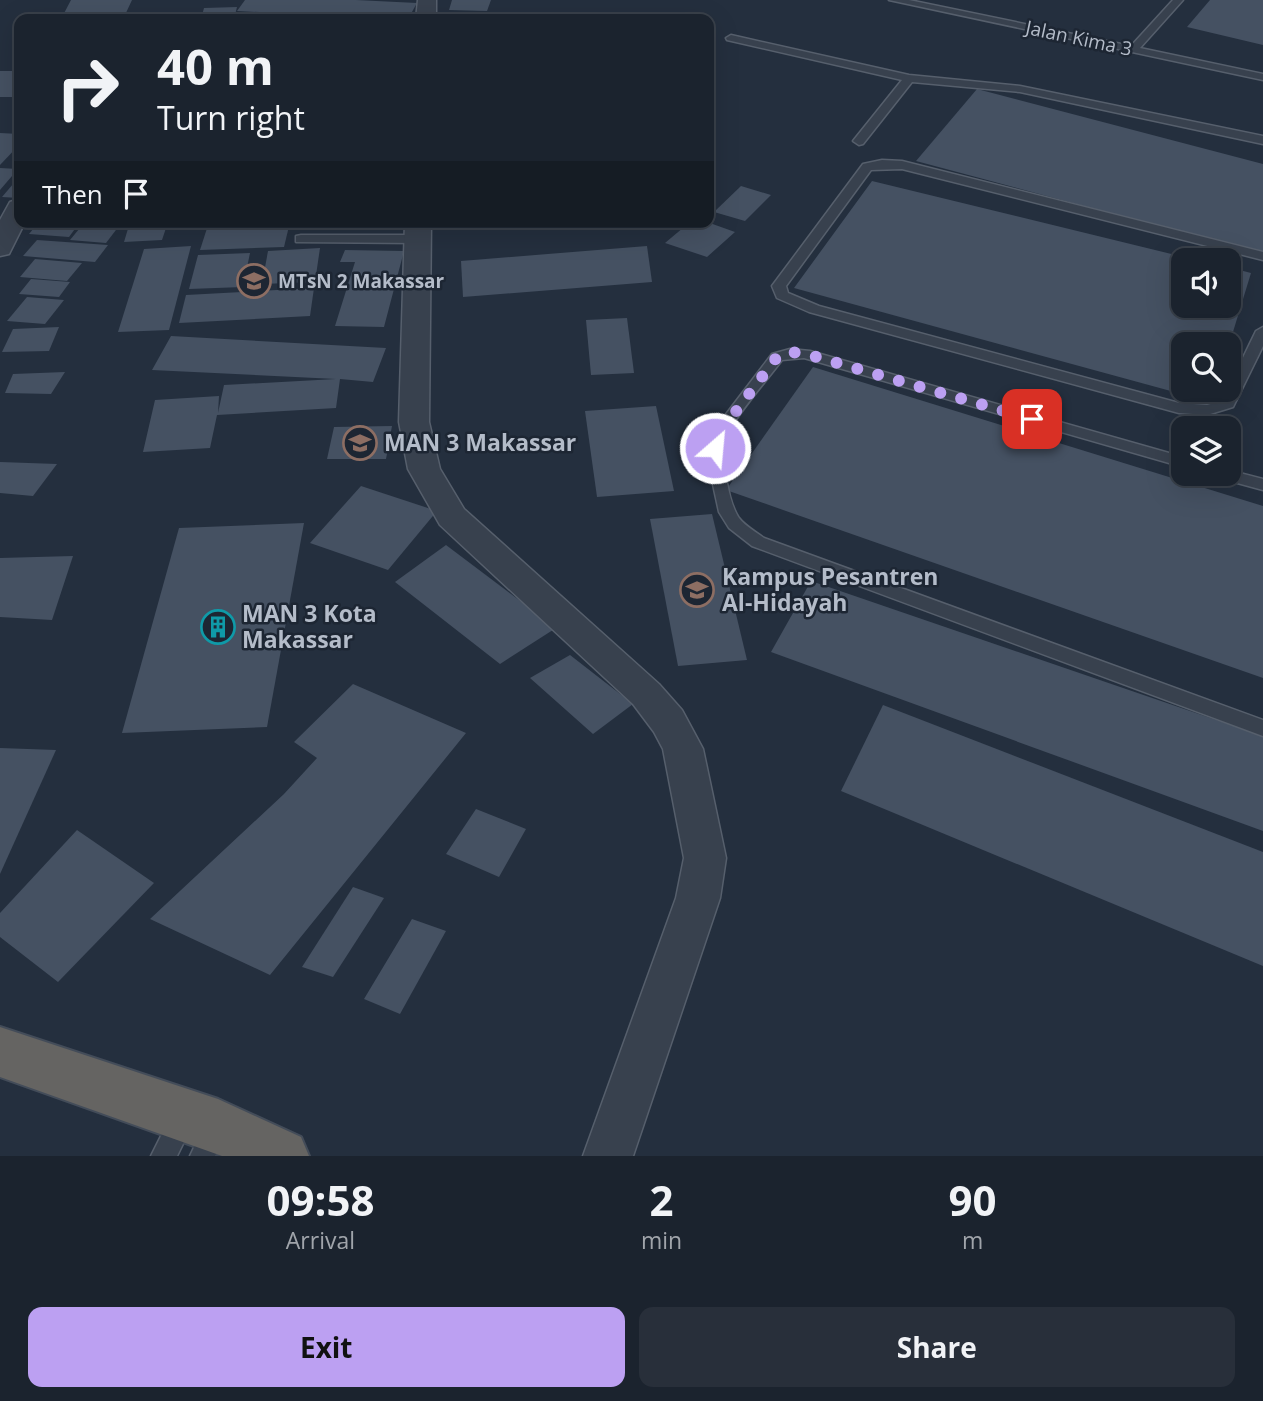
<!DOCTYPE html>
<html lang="en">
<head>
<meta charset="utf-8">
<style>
  body { margin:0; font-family:"Open Sans",sans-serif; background:#282f3a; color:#f1f3f6; height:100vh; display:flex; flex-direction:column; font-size:26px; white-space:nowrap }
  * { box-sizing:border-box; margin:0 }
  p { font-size:23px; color:#a0a4aa }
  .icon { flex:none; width:38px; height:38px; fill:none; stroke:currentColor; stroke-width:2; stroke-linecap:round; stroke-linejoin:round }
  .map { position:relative; height:1156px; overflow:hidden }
  .side { display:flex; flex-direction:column; background:#1b232e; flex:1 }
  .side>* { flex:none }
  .banner { position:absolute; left:14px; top:14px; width:700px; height:214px; border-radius:14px; box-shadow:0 7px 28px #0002,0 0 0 2px #39404a; background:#1b232e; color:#f1f3f6; overflow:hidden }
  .controls { position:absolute; left:1171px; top:248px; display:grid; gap:14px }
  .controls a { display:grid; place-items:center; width:70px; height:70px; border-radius:14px; background:#1b232e; box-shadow:0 7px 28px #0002,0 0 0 2px #39404a; font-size:35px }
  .pin { position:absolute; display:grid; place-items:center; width:60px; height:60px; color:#fff; margin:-30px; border-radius:14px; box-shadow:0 4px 10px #0006 }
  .me { position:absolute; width:77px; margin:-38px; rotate:27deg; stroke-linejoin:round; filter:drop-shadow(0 0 5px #0008) }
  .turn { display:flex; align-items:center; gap:24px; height:147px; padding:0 28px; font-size:32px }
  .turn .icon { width:91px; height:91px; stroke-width:2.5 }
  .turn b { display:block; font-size:49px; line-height:60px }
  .then { display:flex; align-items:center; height:66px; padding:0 28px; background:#0003; gap:14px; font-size:26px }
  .eta { display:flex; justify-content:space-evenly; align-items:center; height:119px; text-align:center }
  .eta b { font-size:42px; font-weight:700; line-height:49px }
  .action { display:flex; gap:14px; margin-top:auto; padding:14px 28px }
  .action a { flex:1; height:80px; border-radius:14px; background:#bca0f2; color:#111; font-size:28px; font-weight:700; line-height:80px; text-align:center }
  .action a+a { background:#282f3a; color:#f1f3f6 }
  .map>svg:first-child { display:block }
  .building { fill:#455162 }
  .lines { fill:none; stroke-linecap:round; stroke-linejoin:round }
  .service-casing { stroke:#565f6c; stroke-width:3 }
  .minor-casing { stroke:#565f6c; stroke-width:3 }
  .trunk-casing { stroke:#434c59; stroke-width:4 }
  .service { fill:#38414e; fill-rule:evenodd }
  .minor { fill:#38414e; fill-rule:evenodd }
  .trunk { fill:#656462; fill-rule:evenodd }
  .route { stroke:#bca0f2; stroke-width:12; stroke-dasharray:0 21.6 }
  .labels { text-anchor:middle; stroke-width:5; stroke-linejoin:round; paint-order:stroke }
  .far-street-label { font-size:19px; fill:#b4bcc9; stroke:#1d2633 }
  .far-poi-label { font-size:19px; font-weight:bold; fill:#b4bcc9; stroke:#1d2633; text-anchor:start }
  .poi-label { font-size:23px; font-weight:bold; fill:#b4bcc9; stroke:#1d2633; text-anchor:start }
</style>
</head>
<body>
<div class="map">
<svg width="1263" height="1156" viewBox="0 0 1263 1156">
  <rect width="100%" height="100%" fill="#242f3e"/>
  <g class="building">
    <polygon points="71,0 132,0 125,15 103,16 102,19 61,19"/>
    <polygon points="245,0 356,0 417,3 408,19 237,11"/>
    <polygon points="452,0 491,0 487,11 449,10"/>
    <polygon points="1210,0 1263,0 1263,45 1187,27"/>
    <polygon points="237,7 234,19 201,19 204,8"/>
    <polygon points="0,71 19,71 19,88 12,97 0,97"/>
    <polygon points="977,89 1263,164 1263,254 916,161"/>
    <polygon points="0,133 19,134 19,145 0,165"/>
    <polygon points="0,168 18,169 0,190"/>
    <polygon points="19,177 19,198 2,197"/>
    <polygon points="872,181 1196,260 1183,261 1183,306 1228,306 1228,267 1251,273 1229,345 1183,345 1183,390 1215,390 1211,402 794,288"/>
    <polygon points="741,186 771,195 745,221 714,212"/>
    <polygon points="39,222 80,222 69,237 29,234"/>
    <polygon points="130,222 168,222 162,240 124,242"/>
    <polygon points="209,222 290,222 284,247 200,250"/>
    <polygon points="365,222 407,222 407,227 364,229"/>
    <polygon points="690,222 707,222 735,232 707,257 665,243"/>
    <polygon points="84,223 119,226 106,243 70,240"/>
    <polygon points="37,240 108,245 95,262 23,256"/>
    <polygon points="191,246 169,330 118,332 144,249"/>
    <polygon points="647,246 652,282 463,297 461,261"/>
    <polygon points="320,248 315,282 262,284 268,251"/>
    <polygon points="345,250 404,251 384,327 335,326 355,262 340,262"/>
    <polygon points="250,253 243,287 189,289 198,255"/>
    <polygon points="35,259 82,263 67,281 20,277"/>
    <polygon points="31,279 70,282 59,297 19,294"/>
    <polygon points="314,288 310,316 179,323 186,295"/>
    <polygon points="27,297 64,300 45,324 7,321"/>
    <polygon points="627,318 634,373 591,375 586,320"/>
    <polygon points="59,327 49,351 2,352 13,329"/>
    <polygon points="171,336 386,348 373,382 340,379 336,408 217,415 210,448 143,452 155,400 219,396 218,413 224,385 336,379 152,370"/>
    <polygon points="813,367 1263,506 1263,678 726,490"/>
    <polygon points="65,372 51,394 5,393 13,374"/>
    <polygon points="656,406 674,491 597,497 585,411"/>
    <polygon points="392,426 386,459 327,459 334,427"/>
    <polygon points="0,462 57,464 33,496 0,493"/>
    <polygon points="361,486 437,511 388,570 310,543"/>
    <polygon points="712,514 747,660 678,666 650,519"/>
    <polygon points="304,523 267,727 122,733 179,528"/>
    <polygon points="446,545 556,628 500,664 395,582"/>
    <polygon points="73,556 52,620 0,617 0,558"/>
    <polygon points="811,581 1263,736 1263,831 771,652"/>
    <polygon points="570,655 633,704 593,734 530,678"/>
    <polygon points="353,684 466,733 270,975 150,919 284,794 317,758 294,742"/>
    <polygon points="883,705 1263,852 1263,966 841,791"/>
    <polygon points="0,748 56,750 0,874"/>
    <polygon points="476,809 526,829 499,877 446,854"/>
    <polygon points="77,830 154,883 58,982 0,937 0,913"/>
    <polygon points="353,887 384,898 333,977 302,967"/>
    <polygon points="412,919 446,931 400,1014 364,999"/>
  </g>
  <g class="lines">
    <g class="service-casing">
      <g id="service">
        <polygon points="889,0 909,0 1131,46 1173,0 1183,0 1140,48 1263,74 1263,80"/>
        <polygon points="731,35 909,75 1020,86 1263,136 1263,144 1020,92 912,82 863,144 859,145 853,141 902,80 727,40 726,38"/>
        <polygon points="882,160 902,161 1263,252 1263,260 902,169 871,170 786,286 788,293 819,306 1179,403 1207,405 1222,401 1256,331 1263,327 1263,346 1233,407 1207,415 1179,413 809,312 777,298 772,286 863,164"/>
        <polygon points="301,235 418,235 425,239 418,243 296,242 296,236"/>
        <path d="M790,349L810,351L1183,457V467L804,358L782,360C767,380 738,413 727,434C719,451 728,502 739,518C745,526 756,532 764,538L1263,720V736L752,546L729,528L719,512L709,466L711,434L772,354Z"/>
        <polygon points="1228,470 1263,479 1263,490 1219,478 1217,474 1228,474"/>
        <polygon points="183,1107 192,1110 195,1119 177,1156 151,1156 174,1110"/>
        <polygon points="216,1117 225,1120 228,1129 215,1156 190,1156 207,1120"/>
      </g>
    </g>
    <g class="minor-casing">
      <g id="minor">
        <polygon points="436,0 436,19 416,19 418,0"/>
        <polygon points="19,199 19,222 25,222 9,254 0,256 0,220 10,202"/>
        <polygon points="405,222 431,222 429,422 440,469 464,509 659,684 682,710 703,749 726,858 720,898 633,1156 583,1156 676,898 684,858 663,749 654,732 633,704 440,525 408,469 399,422"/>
      </g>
    </g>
    <g class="trunk-casing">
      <polygon id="trunk" points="0,1027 218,1099 301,1137 309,1156 222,1156 0,1077"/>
    </g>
    <use href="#service" class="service"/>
    <use href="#minor" class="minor"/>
    <use href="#trunk" class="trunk"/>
  </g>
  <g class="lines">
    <polyline class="route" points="715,448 719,434 777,357 790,352 806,354 1032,419"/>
  </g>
  <defs>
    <g id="school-ring" transform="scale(1.75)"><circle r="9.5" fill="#1d2633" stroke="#8d6e63" stroke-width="1.5"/><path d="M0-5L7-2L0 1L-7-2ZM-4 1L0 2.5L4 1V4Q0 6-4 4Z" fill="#8d6e63"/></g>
    <g id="building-ring" transform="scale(1.75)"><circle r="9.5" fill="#1d2633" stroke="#0f9aa8" stroke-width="1.5"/><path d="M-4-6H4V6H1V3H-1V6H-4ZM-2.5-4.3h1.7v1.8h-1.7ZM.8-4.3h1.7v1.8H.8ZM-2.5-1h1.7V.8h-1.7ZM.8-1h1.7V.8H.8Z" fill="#0f9aa8"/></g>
  </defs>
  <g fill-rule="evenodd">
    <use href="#school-ring" x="254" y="281"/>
    <use href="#school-ring" x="360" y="443"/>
    <use href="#school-ring" x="697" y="590"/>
    <use href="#building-ring" x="218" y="627"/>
  </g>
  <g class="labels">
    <g class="far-street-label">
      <text transform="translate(1079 38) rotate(12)" y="7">Jalan Kima 3</text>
    </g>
    <g class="far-poi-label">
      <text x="278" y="288">MTsN 2 Makassar</text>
    </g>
    <g class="poi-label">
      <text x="384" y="451">MAN 3 Makassar</text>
      <text x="722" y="585">Kampus Pesantren<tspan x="722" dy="26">Al-Hidayah</tspan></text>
      <text x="242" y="622">MAN 3 Kota<tspan x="242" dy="26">Makassar</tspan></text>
    </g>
  </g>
</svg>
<div class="controls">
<a><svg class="icon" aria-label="sound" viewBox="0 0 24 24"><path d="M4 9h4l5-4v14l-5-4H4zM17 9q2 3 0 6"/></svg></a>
<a><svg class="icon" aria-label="search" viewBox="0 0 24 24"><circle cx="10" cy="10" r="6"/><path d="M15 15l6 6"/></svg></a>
<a><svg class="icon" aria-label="layers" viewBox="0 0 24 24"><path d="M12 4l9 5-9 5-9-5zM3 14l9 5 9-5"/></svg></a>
</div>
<div class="pin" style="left:1032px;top:419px;background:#d93025"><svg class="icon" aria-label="arrive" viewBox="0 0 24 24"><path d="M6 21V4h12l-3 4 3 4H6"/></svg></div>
<svg class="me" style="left:715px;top:448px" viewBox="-20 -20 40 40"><circle r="17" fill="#bca0f2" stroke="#fff" stroke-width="3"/><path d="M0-11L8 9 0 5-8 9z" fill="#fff"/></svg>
<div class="banner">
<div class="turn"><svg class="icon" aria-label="right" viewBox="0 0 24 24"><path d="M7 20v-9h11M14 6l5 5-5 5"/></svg><div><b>40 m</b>Turn right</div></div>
<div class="then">Then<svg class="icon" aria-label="arrive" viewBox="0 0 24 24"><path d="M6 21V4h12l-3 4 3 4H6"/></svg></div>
</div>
</div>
<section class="side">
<div class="eta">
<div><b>09:58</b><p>Arrival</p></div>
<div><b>2</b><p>min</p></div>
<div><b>90</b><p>m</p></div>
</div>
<div class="action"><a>Exit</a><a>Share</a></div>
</section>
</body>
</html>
